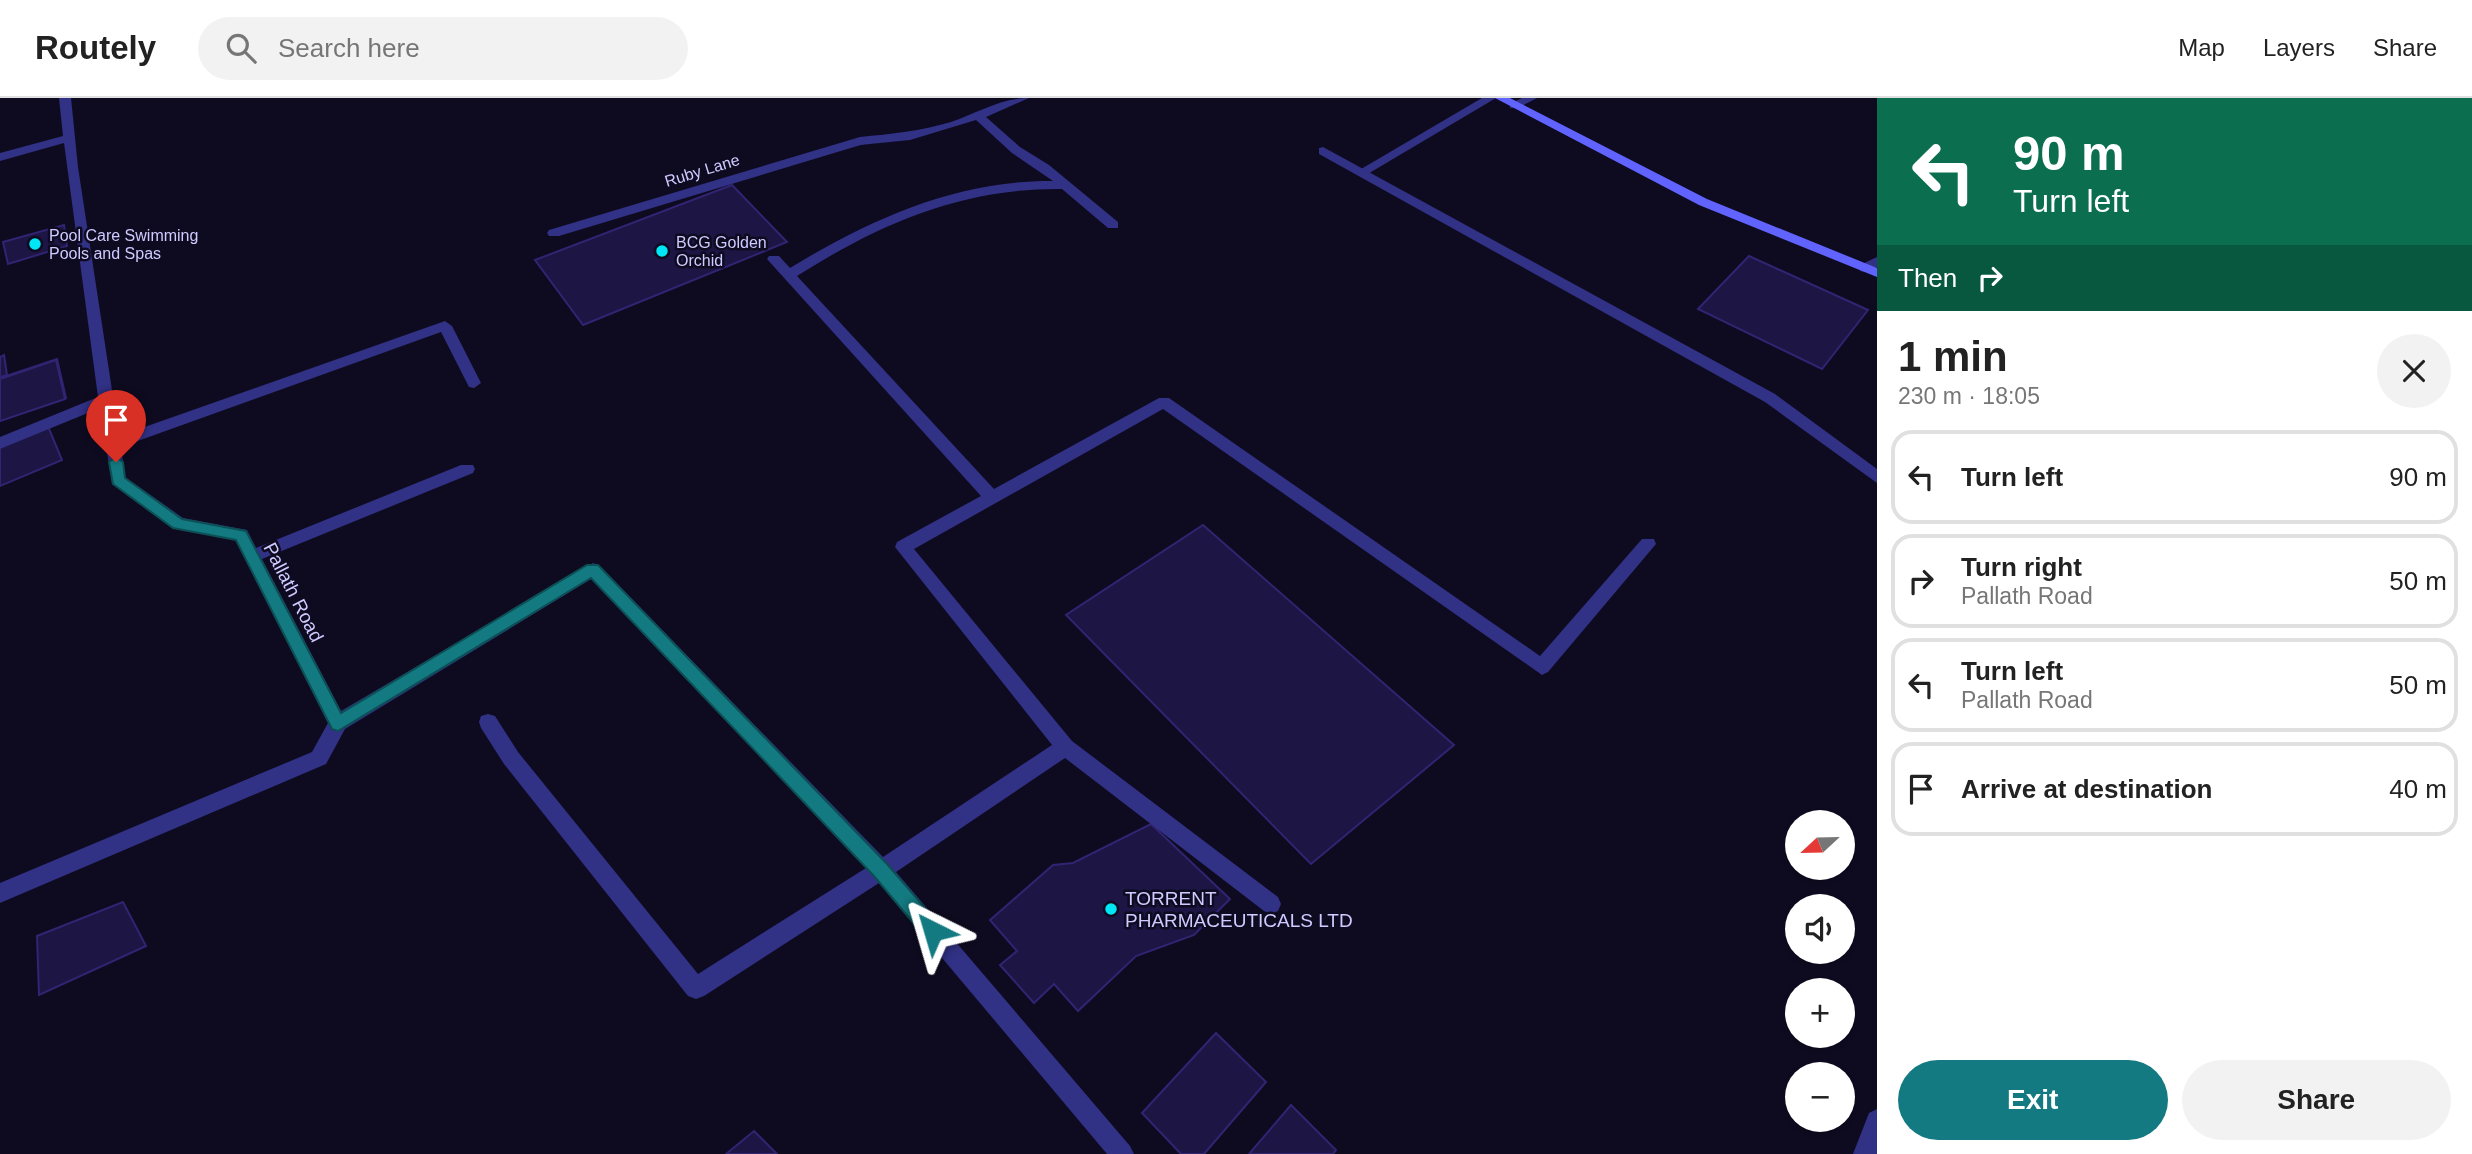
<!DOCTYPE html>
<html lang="en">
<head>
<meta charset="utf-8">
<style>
  body { margin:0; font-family:Helvetica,sans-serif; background:#f2f2f2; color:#222; height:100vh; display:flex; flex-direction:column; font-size:26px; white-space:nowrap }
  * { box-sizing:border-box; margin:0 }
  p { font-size:23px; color:#767676 }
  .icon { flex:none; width:38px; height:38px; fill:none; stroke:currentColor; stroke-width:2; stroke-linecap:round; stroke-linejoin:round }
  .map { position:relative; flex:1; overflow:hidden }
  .details { display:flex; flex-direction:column; background:#fff; width:595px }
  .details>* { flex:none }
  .hud { background:#0b6e4f; color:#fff; overflow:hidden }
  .needle { width:46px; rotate:248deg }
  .fabs { position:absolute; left:1785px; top:712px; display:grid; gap:14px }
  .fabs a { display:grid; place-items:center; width:70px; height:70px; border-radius:50%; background:#fff; box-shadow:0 2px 5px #0004; font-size:35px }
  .pin { position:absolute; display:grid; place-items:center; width:60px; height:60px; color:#fff; margin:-72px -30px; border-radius:50% 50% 50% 0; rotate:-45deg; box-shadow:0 0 7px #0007 }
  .pin .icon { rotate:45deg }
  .me { position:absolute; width:77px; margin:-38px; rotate:320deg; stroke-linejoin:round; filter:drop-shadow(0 0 5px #0008) }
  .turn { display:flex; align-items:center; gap:24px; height:147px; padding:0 21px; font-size:32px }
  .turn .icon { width:91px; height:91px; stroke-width:2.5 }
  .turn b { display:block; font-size:49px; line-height:60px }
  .then { display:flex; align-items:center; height:66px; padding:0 21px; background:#0003; gap:14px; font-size:26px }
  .round { display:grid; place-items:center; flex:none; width:74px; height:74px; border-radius:37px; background:#f2f2f2 }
  .head { display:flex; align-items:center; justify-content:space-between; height:119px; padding:0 21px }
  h1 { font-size:42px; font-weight:700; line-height:52px }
  .primary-button { display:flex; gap:14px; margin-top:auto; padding:14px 21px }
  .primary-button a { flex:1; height:80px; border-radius:42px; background:#137a81; color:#fff; font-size:28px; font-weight:700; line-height:80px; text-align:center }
  .primary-button a+a { background:#f2f2f2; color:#222 }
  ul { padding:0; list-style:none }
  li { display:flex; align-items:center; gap:21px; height:94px; margin:0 14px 10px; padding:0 7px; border:4px solid #e0e0e0; border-radius:21px }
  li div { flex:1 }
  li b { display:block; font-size:26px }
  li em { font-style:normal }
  header { display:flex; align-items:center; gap:42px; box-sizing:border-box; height:98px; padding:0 35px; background:#fff; border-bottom:2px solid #e0e0e0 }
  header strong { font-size:33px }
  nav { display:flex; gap:38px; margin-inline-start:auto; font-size:24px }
  .search { width:490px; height:63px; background:#f2f2f2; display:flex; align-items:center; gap:18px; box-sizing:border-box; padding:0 24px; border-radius:38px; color:#767676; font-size:26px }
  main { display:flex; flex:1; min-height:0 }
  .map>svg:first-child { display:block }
  .building { fill:#1d1544; stroke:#312472; stroke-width:2 }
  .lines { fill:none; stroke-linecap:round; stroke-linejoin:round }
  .service { fill:#313185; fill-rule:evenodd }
  .minor { fill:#313185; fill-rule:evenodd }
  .secondary { fill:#6163ff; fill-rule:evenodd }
  .route { fill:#137a81; stroke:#0c4f54; stroke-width:2 }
  .poi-dot { fill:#00e6f5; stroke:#0e0b21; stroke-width:2.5 }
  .labels { text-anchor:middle; stroke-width:5; stroke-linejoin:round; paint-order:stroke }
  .far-street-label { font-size:16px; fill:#cfcaff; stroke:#0e0b21 }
  .far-poi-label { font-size:16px; fill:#cfcaff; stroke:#0e0b21; text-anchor:start }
  .street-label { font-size:19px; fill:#cfcaff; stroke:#0e0b21 }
  .poi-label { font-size:19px; fill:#cfcaff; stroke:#0e0b21; text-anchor:start }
</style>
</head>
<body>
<header>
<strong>Routely</strong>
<div class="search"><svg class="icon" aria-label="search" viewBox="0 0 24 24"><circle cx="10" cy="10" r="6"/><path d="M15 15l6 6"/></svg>Search here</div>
<nav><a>Map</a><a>Layers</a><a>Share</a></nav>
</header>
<main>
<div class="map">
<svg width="1877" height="1056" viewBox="0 0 1877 1056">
  <rect width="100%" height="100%" fill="#0e0b21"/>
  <g class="building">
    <polygon points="732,87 787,144 583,227 535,162"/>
    <polygon points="64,127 67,148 8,166 3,144"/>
    <polygon points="1749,158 1868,212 1822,271 1698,211"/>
    <polygon points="4,257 7,277 0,279 0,259"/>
    <polygon points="57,261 66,300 0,323 0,280"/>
    <polygon points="56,262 65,301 0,323 0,281"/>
    <polygon points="47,326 62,362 0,388 0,346"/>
    <polygon points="1203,427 1454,647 1311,766 1066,517"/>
    <polygon points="1151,726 1230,801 1194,837 1136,858 1078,913 1054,886 1034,905 1000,867 1017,853 990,822 1053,767 1073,765"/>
    <polygon points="123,804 146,848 39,897 37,838"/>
    <polygon points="1216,935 1266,984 1204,1056 1181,1056 1142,1015"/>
    <polygon points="1291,1007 1336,1052 1333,1056 1249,1056"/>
    <polygon points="754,1033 777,1056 726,1056"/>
  </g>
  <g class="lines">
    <g class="service">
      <polygon points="1482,0 1496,0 1366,77 1358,77 1356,74"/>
      <polygon points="1522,0 1537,0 1518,10 1510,10 1510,6"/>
      <polygon points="860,39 866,43 864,46 559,138 549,138 547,135 549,132"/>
    </g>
    <g class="minor">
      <path d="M59,0H71L78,69L119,338L445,223L452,228L481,285L474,290L469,289L441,234L121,349L125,379L183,420L247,432L256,450L461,367H473L475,371L473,375L262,461L341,613L593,465L599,467L883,759L1052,647L895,449L897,444L981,398L767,161L769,158H779L790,170C870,121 957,82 1053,83L1012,55L976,22L910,42L860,47L854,43L860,39C891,36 921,33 951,24C977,15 1001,0 1029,0L986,19L1020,49L1049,67L1118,124V130H1108L1062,91C961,90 881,125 797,178L994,391L1159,300H1169L1540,558L1642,441H1654L1656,446L1548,574L1542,577L1163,311L914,451L1072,643L1278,799L1281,806L1278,813L1271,816L1264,813L1065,660L896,774L1130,1048L1134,1056H1107L879,785L704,898L696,901L688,898L504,666L481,630L479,624L481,618L488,616L495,618L518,654L698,876L866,770L591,481L345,631L326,666L0,805V785L312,654L328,625L236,442L173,430L112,386L100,310L0,351V339L98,299L64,45L0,63V55L63,38Z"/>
      <polygon points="1323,49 1775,296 1877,371 1877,385 1765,304 1319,56 1319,50"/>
      <polygon points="1877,159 1877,169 1865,174 1860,173 1860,167"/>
      <polygon points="1877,1011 1877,1056 1853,1056 1869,1015"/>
    </g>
    <polygon class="secondary" points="1495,0 1510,0 1707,101 1877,170 1877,179 1699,107"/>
  </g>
  <polygon class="route" points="116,359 123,364 125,380 182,421 246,433 341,615 587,467 598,467 887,766 939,826 942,833 939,840 933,842 926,840 874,778 591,480 338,633 332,631 236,442 173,430 113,386 109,364"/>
  <g class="poi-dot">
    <circle cx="35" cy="146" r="7"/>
    <circle cx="662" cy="153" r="7"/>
    <circle cx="1111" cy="811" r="7"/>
  </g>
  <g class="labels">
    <g class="far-street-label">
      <text transform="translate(702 72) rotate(-17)" y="6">Ruby Lane</text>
    </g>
    <g class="far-poi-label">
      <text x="49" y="143">Pool Care Swimming<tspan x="49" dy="18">Pools and Spas</tspan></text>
      <text x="676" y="150">BCG Golden<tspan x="676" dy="18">Orchid</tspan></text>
    </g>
    <g class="street-label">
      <text transform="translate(294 494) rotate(63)" y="7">Pallath Road</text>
    </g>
    <g class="poi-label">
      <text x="1125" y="807">TORRENT<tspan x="1125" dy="22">PHARMACEUTICALS LTD</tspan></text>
    </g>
  </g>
</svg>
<div class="fabs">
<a><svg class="needle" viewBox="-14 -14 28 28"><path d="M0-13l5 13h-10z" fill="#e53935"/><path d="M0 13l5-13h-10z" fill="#767676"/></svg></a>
<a><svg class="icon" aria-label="sound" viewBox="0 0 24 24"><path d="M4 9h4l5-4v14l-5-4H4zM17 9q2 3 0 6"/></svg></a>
<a>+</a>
<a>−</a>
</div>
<div class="pin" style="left:116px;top:364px;background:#d93025"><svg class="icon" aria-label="arrive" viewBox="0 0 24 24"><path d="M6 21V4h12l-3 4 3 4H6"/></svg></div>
<svg class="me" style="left:933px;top:833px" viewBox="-20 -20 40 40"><path d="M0-17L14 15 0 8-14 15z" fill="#137a81" stroke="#fff" stroke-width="4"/></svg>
</div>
<section class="details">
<div class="hud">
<div class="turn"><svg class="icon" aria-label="left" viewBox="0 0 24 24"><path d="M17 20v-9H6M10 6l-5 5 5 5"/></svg><div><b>90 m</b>Turn left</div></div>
<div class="then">Then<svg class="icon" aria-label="right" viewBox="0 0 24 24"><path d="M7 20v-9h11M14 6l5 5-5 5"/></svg></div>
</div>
<div class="head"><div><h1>1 min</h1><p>230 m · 18:05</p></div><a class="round"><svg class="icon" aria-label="close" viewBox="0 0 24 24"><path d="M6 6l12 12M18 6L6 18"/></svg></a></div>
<ul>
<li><svg class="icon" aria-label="left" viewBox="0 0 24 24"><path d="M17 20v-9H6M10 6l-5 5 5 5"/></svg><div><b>Turn left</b></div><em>90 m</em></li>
<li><svg class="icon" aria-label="right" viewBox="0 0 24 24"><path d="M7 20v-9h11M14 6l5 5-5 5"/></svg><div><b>Turn right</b><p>Pallath Road</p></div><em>50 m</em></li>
<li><svg class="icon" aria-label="left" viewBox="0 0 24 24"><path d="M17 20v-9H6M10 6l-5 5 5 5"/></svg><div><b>Turn left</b><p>Pallath Road</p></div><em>50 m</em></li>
<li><svg class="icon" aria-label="arrive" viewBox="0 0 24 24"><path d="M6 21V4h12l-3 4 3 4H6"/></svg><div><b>Arrive at destination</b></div><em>40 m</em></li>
</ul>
<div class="primary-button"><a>Exit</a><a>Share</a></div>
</section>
</main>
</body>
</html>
